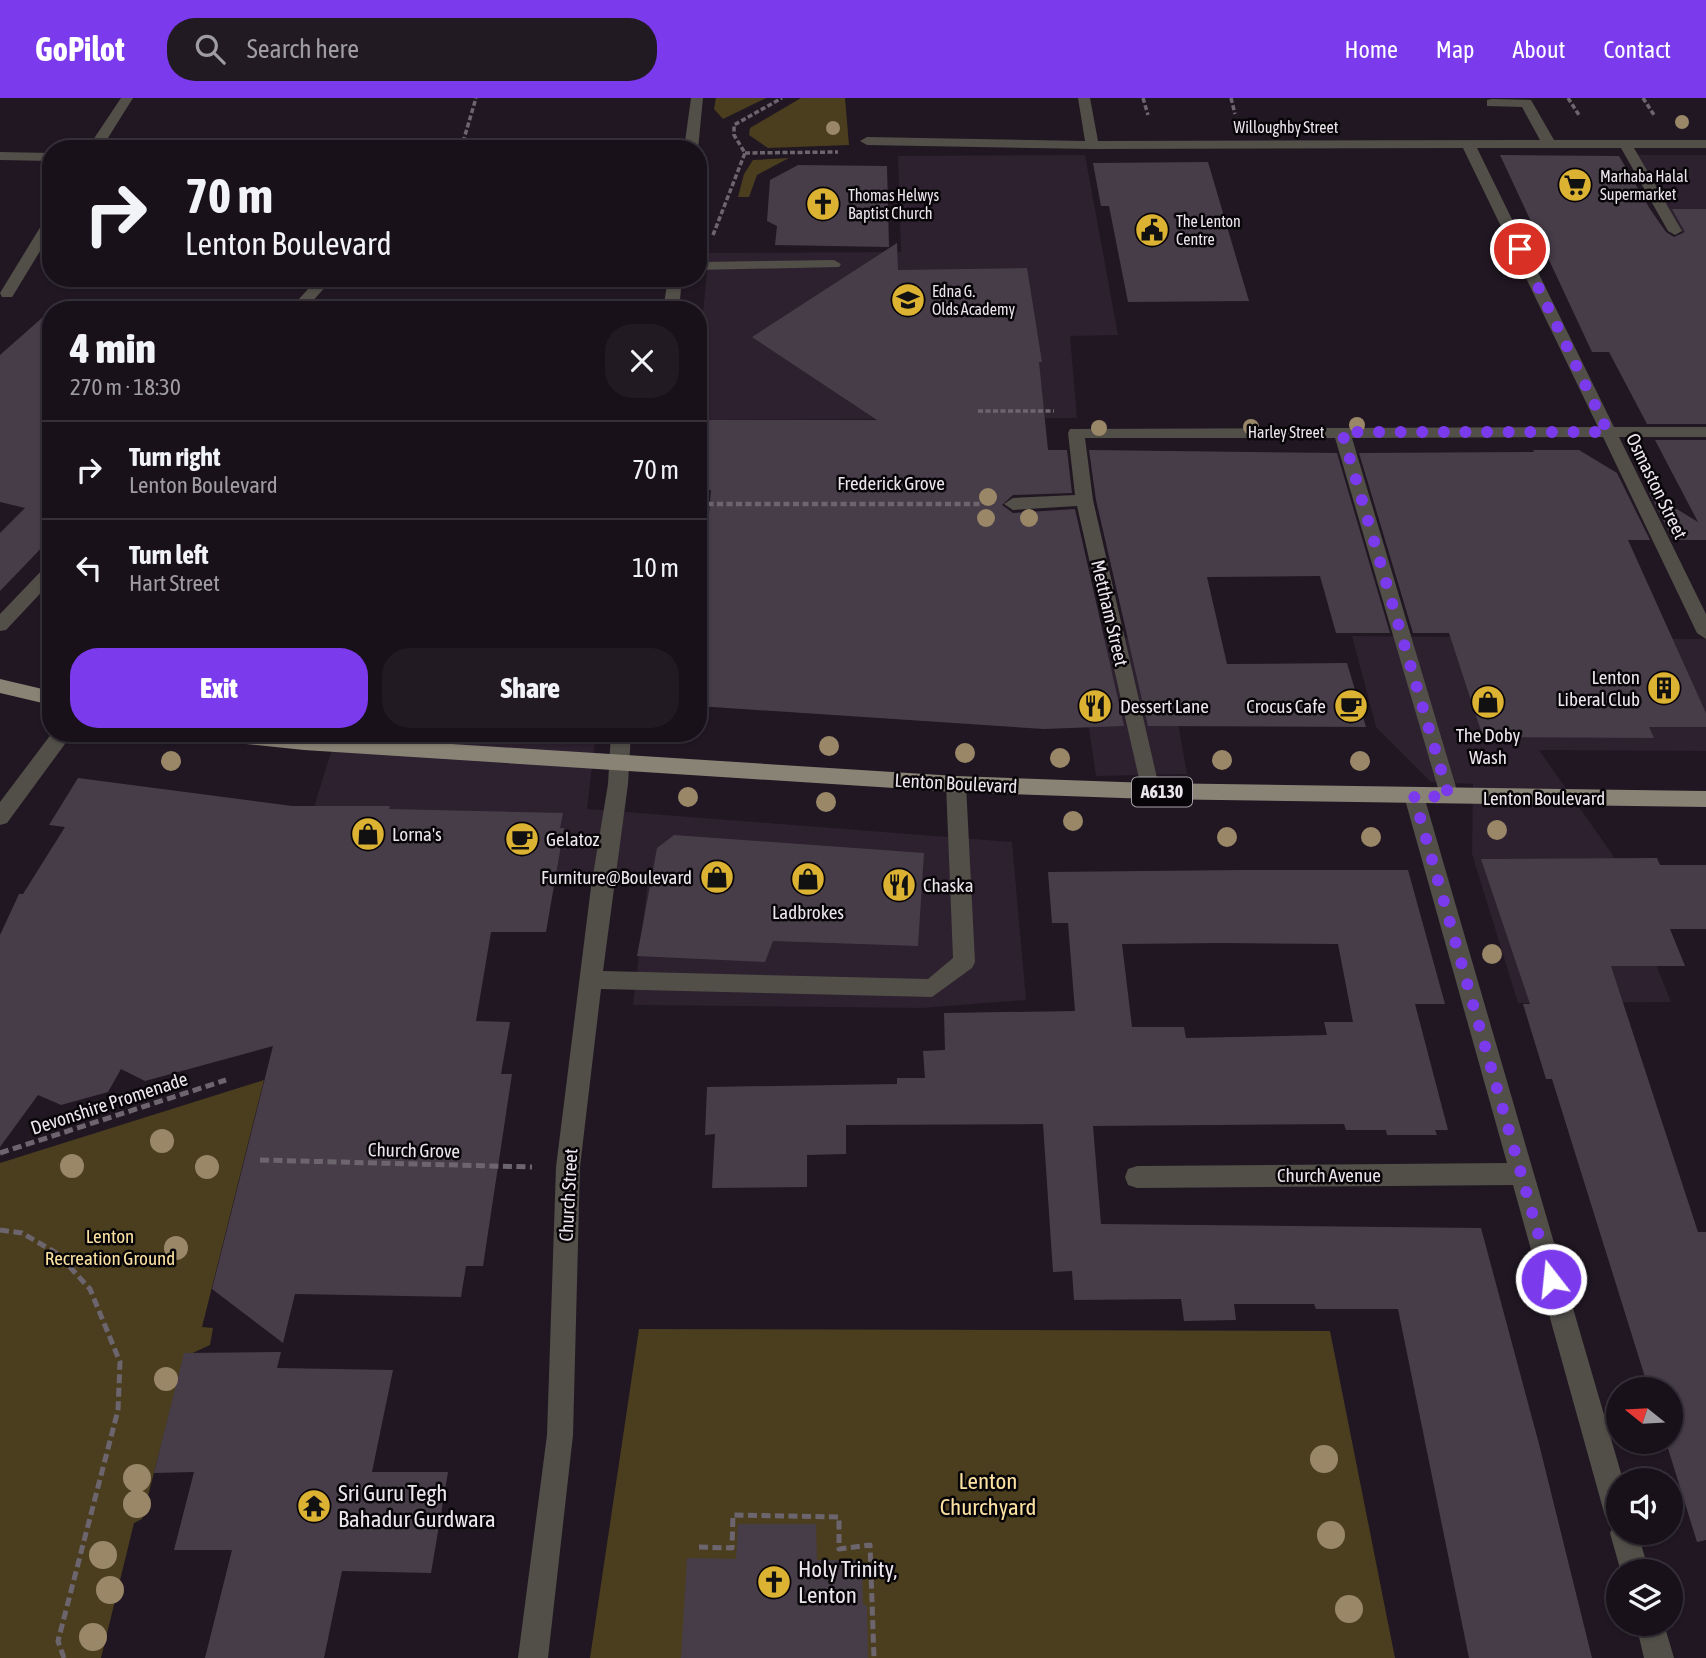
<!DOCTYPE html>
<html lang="en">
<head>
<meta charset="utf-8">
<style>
  body { margin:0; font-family:"Asap Condensed",sans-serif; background:#211a23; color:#f1f3f6; height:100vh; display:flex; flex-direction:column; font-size:26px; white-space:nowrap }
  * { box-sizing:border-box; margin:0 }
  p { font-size:23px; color:#9f9da2 }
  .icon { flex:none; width:38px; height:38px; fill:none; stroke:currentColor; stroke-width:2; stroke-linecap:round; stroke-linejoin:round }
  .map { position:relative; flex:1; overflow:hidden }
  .details { position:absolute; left:42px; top:203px; width:665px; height:441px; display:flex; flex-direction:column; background:#18111a; border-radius:28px; box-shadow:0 2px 5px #0004,0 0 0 2px #363139 }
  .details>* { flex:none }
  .banner { position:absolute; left:42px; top:42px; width:665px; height:147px; border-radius:28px; box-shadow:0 2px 5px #0004,0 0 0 2px #363139; background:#18111a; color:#f1f3f6; overflow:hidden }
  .needle { width:46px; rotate:288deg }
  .controls { position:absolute; left:1606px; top:1279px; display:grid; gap:14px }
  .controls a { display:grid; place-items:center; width:77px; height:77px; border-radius:50%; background:#18111a; box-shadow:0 2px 5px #0004,0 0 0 2px #363139; font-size:35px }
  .pin { position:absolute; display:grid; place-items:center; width:60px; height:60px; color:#fff; margin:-30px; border:4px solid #fff; border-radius:50%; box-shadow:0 2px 7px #0007 }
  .me { position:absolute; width:77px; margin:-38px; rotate:344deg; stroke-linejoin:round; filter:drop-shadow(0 0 5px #0008) }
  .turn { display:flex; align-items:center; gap:24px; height:147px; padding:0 28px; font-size:32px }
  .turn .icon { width:91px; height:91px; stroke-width:2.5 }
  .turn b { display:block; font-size:49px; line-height:60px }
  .round { display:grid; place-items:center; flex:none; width:74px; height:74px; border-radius:28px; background:#211a23 }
  .summary { display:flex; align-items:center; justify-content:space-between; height:119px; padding:0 28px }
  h1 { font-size:42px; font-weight:800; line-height:52px }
  .button { display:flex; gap:14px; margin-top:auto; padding:14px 28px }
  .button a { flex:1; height:80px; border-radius:28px; background:#7c3aed; color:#fff; font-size:28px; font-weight:800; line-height:80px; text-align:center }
  .button a+a { background:#211a23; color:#f1f3f6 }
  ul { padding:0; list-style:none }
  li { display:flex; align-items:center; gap:21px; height:98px; padding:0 28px; border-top:2px solid #363139 }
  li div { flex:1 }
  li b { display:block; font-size:26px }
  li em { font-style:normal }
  header { display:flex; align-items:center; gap:42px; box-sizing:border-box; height:98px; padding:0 35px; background:#7c3aed; color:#fff }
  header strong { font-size:33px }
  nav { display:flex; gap:38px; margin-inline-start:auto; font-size:24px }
  .search { width:490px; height:63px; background:#211a23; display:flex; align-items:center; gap:18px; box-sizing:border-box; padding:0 24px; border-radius:28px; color:#9f9da2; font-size:26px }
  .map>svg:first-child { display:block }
  .built { fill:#2d202f }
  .green { fill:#4a3e1f }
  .building { fill:#473d49; fill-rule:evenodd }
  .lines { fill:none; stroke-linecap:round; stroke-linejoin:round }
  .path-far2 { stroke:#6d656e; stroke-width:3.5; stroke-dasharray:5 2.5; stroke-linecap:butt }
  .path-far1 { stroke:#6d656e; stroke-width:4.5; stroke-dasharray:6 3.5; stroke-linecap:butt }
  .path { stroke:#6d656e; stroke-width:5; stroke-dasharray:9 4.5; stroke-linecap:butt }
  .minor { fill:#514f48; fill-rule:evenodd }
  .major { fill:#888375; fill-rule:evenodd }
  .tree { fill:#998768 }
  .route { stroke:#7c3aed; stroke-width:12; stroke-dasharray:0 21.6 }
  .labels { text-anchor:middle; stroke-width:5; stroke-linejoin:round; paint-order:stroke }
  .far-street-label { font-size:16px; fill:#ebe5ec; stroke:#080508 }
  .far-poi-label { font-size:16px; fill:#ebe5ec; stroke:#080508; text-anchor:start }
  .shield { fill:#080508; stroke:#a7a2a8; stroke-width:2 }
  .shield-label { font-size:18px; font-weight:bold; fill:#ebe5ec }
  .street-label { font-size:19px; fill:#ebe5ec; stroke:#080508 }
  .poi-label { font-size:19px; fill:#ebe5ec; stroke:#080508; text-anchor:start }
  .park-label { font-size:19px; fill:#fce2a1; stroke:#080508 }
  .near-park-label { font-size:23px; fill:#fce2a1; stroke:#080508 }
  .near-poi-label { font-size:23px; fill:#ebe5ec; stroke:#080508; text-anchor:start }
</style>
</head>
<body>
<header>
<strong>GoPilot</strong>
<div class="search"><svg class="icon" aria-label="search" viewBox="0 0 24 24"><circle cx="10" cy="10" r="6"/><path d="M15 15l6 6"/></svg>Search here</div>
<nav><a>Home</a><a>Map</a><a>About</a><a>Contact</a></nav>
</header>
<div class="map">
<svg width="1706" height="1560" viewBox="0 0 1706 1560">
  <rect width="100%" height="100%" fill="#201722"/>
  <g class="built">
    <polygon points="1085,57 1118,237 1070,238 1077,320 698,322 698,264 709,155 901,154 898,58"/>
    <polygon points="1637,57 1706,57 1706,176 1668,109"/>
    <polygon points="1352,538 1706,541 1706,653 1539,652 1612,756 1671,904 1518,905 1472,756 1473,686 1431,684 1376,629"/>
    <polygon points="1163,539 1187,676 1096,678 1076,541"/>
    <polygon points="337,635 596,635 587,711 1012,744 1026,902 922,910 633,907 648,782 519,785 297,780 317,699"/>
  </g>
  <g class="green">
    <polygon points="716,0 766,0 723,21 714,11"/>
    <polygon points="801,0 845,0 849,47 768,50 749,37 750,30"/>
    <polygon points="789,60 757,77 749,99 738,99 744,76 753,62"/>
    <polygon points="264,982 202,1229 213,1230 210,1247 184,1259 142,1421 134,1425 101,1560 0,1560 0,1065"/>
    <polygon points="639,1231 1330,1233 1395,1560 590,1560"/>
  </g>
  <g class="building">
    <polygon points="1500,57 1619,58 1650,111 1666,134 1674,139 1685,134 1672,111 1706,111 1706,326 1647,326 1609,254 1592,254"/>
    <polygon points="1208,64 1249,203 1128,204 1109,108 1101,108 1093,65"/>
    <polygon points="798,67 887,68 889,149 775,147 777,128 767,123 770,82"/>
    <polygon points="897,145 898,172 1027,170 1042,264 1039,264 1048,352 1067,352 1072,395 1013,397 1002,407 1013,415 1075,411 1124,628 1044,631 698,608 698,545 711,392 698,392 701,322 877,322 752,239"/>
    <polygon points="51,212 51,440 0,493 0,435 25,410 0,404 0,257"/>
    <polygon points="1655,342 1706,342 1706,442 1673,442 1649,394 1698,424"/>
    <polygon points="1089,352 1337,355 1390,535 1336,535 1320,478 1207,479 1227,566 1347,565 1366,629 1148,628 1096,402"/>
    <polygon points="1533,352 1579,352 1617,375 1650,442 1628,442 1706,615 1706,629 1649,629 1654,640 1483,639 1449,535 1413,535 1359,355 1534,354"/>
    <polygon points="78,680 292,708 390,708 389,711 563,715 560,730 564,730 546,834 491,834 476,923 510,924 501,976 512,976 483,1168 466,1168 461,1199 295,1196 283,1245 212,1191 273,948 145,983 121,971 108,994 61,1007 38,997 0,1049 0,837 19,796 23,796 65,729 49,727"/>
    <polygon points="674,737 924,755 918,848 773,843 765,864 637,858 657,750"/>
    <polygon points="1657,760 1660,767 1706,767 1706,831 1670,831 1685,868 1611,868 1698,1134 1706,1134 1706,1442 1697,1444 1666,1344 1671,1344 1671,1292 1649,1292 1552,981 1546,981 1523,906 1530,906 1481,761"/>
    <path d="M1242,772H1408L1445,906H1415L1448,1032H1435L1437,1037H1387L1386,1032H1346L1344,1026L1093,1028L1101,1126L1481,1130L1539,1346L1592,1560H1469L1398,1211H1316L1314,1206H1234L1236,1222L1184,1223L1181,1201L1074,1202L1072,1173L1053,1174L1043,1026L846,1027V1056L807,1057V1089L712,1090L715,1036L705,1037L707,989L897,986V980H925L923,953L945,952L944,915L1075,913L1068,825H1052L1048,774ZM1222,845L1338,846L1353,924H1324L1327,937L1186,940L1184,929H1132L1122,846Z"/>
    <polygon points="281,1254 277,1270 393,1272 372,1374 448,1374 431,1475 342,1473 324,1560 205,1560 232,1452 174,1452 194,1374 154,1375 184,1255"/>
    <polygon points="738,1426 816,1426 817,1462 862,1462 863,1507 867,1507 868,1560 681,1560 687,1460 736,1461"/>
  </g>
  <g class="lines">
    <g class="path-far2">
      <polyline points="1143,0 1148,17"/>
      <polyline points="1231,0 1235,16"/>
      <polyline points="1568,0 1579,17"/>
      <polyline points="1643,0 1654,17"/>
      <polyline points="461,51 476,0"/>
      <polyline points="745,55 838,54"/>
      <polyline points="713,137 745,55 734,37 734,27 782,0"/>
      <polyline points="978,313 1054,313"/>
    </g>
    <polyline class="path-far1" points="698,406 981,406"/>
    <g class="path">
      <polyline points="0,1055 226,982"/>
      <polyline points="260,1062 532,1069"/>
      <polyline points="0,1132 22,1135 58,1156 90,1191 120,1264 118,1312 58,1543 64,1560"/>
      <polyline points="699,1449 732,1450 733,1417 839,1419 839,1451 870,1447 874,1560"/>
    </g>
    <g class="minor">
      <polygon points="121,0 133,0 101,51 87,51"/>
      <polygon points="691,0 703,0 698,51 684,51"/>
      <polygon points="1078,0 1090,0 1098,43 1540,42 1522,9 1487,8 1487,2 1492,1 1531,2 1554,42 1706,42 1706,50 1634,50 1682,133 1675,137 1668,133 1621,50 1477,50 1614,329 1706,329 1706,339 1619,339 1706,516 1706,541 1697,535 1603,339 1352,340 1459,699 1456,704 1442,704 1335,340 1085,340 1093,402 1160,693 1157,698 1143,698 1077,408 1013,412 1004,406 1013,400 1075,397 1068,335 1070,331 1598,329 1463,50 1092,51 867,47 860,43 867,39 1085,43"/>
      <polygon points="0,54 51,55 51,63 0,62"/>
      <polygon points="51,119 51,135 14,196 12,199 2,199 0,195 44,123"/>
      <polygon points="834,162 841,166 839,169 698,172 698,164"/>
      <polygon points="318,180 333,180 305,212 289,212"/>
      <polygon points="668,180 682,180 679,212 663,212"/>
      <polygon points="51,467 51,484 6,532 0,533 0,516 45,469"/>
      <polygon points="52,635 73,635 7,725 0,727 0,704"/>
      <polygon points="611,635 631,635 628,686 603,873 928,881 953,860 946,686 949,681 963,681 966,686 975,864 972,870 932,899 601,891 580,1069 573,1337 548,1560 518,1560 547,1337 556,1069 591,789 608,686"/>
      <polygon points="1414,690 1421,693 1424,698 1623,1382 1619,1382 1619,1435 1638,1435 1649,1474 1621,1474 1610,1435 1613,1429 1605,1418 1513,1087 1137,1090 1128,1087 1125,1079 1128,1071 1137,1068 1507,1065 1404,698 1407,693"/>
      <polygon points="1636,1526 1664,1526 1674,1560 1644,1560"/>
    </g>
    <g class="major">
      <polygon points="0,581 51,593 51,607 0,595"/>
      <polygon points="197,635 280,635 956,678 1150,685 1706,693 1706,709 1150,701 956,694 304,652 207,642"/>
    </g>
  </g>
  <g class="tree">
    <circle cx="1682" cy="24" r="7"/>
    <circle cx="833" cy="30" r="7"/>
    <circle cx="1357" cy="327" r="8"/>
    <circle cx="1251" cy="329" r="8"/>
    <circle cx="1099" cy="330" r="8"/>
    <circle cx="988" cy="399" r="9"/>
    <circle cx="986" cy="420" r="9"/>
    <circle cx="1029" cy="420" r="9"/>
    <circle cx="829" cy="648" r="10"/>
    <circle cx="965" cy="655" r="10"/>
    <circle cx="1060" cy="660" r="10"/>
    <circle cx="1222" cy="662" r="10"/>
    <circle cx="171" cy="663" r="10"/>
    <circle cx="1360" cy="663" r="10"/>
    <circle cx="688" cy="699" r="10"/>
    <circle cx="826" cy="704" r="10"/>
    <circle cx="1073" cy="723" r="10"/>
    <circle cx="1497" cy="732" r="10"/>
    <circle cx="1227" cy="739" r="10"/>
    <circle cx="1371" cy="739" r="10"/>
    <circle cx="1492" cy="856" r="10"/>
    <circle cx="162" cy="1043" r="12"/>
    <circle cx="72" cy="1068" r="12"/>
    <circle cx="207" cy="1069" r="12"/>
    <circle cx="176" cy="1150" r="12"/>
    <circle cx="166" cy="1281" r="12"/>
    <circle cx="1324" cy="1361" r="14"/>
    <circle cx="137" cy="1380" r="14"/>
    <circle cx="137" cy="1406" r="14"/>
    <circle cx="1331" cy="1437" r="14"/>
    <circle cx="103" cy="1457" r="14"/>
    <circle cx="110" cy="1492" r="14"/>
    <circle cx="1349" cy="1511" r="14"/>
    <circle cx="93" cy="1539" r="14"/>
  </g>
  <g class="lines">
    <polyline class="route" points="1520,151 1608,334 1342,334 1449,699 1414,698 1551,1181"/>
  </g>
  <defs>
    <g id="supermarket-disc" transform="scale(1.75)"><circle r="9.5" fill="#dcb233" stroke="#080508"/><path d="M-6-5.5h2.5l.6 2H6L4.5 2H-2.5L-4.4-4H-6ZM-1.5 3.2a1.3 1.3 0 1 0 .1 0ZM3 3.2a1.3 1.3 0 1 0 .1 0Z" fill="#111"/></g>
    <g id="church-disc" transform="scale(1.75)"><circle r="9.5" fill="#dcb233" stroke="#080508"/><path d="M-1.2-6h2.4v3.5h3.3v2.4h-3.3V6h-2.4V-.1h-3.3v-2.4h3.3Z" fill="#111"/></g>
    <g id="civic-disc" transform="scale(1.75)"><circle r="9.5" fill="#dcb233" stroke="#080508"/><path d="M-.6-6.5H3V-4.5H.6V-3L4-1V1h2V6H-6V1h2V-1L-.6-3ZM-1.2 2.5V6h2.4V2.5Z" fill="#111"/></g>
    <g id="school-disc" transform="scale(1.75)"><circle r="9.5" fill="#dcb233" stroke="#080508"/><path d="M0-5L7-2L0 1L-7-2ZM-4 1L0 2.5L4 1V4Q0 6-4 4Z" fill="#111"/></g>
    <g id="building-disc" transform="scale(1.75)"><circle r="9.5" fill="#dcb233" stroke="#080508"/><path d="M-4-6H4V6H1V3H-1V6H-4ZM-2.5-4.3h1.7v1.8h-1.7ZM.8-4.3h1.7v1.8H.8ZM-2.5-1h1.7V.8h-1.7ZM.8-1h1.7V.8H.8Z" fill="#111"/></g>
    <g id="shop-disc" transform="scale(1.75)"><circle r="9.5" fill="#dcb233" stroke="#080508"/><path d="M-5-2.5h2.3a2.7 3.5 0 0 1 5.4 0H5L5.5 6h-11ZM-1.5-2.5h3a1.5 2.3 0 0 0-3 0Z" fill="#111"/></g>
    <g id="restaurant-disc" transform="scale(1.75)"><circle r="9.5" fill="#dcb233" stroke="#080508"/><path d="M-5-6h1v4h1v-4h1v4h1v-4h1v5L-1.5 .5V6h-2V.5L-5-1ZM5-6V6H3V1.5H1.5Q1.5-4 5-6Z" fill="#111"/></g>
    <g id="cafe-disc" transform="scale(1.75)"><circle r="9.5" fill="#dcb233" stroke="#080508"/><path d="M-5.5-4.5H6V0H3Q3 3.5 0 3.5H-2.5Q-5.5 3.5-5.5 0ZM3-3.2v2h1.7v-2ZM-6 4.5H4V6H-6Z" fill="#111"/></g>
    <g id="temple-disc" transform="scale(1.75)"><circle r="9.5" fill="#dcb233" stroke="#080508"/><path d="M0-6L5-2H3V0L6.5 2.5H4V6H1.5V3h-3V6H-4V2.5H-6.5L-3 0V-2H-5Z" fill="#111"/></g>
  </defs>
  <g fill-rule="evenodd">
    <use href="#supermarket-disc" x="1575" y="87"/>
    <use href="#church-disc" x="823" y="106"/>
    <use href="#civic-disc" x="1152" y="132"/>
    <use href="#school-disc" x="908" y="202"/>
    <use href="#building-disc" x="1664" y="590"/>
    <use href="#shop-disc" x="1488" y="604"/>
    <use href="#restaurant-disc" x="1095" y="608"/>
    <use href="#cafe-disc" x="1351" y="608"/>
    <use href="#shop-disc" x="368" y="736"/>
    <use href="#cafe-disc" x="522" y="741"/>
    <use href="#shop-disc" x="717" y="779"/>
    <use href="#shop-disc" x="808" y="781"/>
    <use href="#restaurant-disc" x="899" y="787"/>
    <use href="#temple-disc" x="314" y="1408"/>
    <use href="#church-disc" x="774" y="1484"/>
  </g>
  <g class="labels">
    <g class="far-street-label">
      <text x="1286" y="35">Willoughby Street</text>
      <text x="1286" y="340">Harley Street</text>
    </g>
    <g class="far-poi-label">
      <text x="1600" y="84">Marhaba Halal<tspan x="1600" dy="18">Supermarket</tspan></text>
      <text x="848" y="103">Thomas Helwys<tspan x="848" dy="18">Baptist Church</tspan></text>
      <text x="1176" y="129">The Lenton<tspan x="1176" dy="18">Centre</tspan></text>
      <text x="932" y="199">Edna G.<tspan x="932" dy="18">Olds Academy</tspan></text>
    </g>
    <rect class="shield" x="1132" y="679.5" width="60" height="29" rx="5"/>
    <g class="shield-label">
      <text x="1162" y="700">A6130</text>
    </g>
    <g class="street-label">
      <text x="891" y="392">Frederick Grove</text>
      <text transform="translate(1657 388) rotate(64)" y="7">Osmaston Street</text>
      <text transform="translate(1110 515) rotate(77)" y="7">Mettham Street</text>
      <text transform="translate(956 685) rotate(3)" y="7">Lenton Boulevard</text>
      <text x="1544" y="707">Lenton Boulevard</text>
      <text transform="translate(109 1005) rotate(-18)" y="7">Devonshire Promenade</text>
      <text transform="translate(414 1052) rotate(1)" y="7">Church Grove</text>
      <text x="1329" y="1084">Church Avenue</text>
      <text transform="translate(568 1097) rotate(-87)" y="7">Church Street</text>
    </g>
    <g class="poi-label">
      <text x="1640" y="586" text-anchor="end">Lenton<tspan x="1640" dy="22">Liberal Club</tspan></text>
      <text x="1120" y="615">Dessert Lane</text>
      <text x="1326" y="615" text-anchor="end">Crocus Cafe</text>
      <text x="1488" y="644" text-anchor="middle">The Doby<tspan x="1488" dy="22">Wash</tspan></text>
      <text x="392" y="743">Lorna's</text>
      <text x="546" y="748">Gelatoz</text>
      <text x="692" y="786" text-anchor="end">Furniture@Boulevard</text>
      <text x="923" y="794">Chaska</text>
      <text x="808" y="821" text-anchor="middle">Ladbrokes</text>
    </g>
    <g class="park-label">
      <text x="110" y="1145">Lenton<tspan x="110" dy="22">Recreation Ground</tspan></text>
    </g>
    <g class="near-park-label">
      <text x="988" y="1391">Lenton<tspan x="988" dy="26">Churchyard</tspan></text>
    </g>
    <g class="near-poi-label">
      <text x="338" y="1403">Sri Guru Tegh<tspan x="338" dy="26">Bahadur Gurdwara</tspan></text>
      <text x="798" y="1479">Holy Trinity,<tspan x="798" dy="26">Lenton</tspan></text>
    </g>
  </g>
</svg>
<div class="controls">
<a><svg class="needle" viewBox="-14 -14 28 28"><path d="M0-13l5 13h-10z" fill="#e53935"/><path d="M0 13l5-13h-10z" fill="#9f9da2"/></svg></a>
<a><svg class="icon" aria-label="sound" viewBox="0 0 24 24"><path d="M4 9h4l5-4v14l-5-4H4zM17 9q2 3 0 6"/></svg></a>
<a><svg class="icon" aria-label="layers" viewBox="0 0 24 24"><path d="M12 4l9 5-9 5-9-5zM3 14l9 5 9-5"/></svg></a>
</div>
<div class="pin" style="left:1520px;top:151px;background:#d93025"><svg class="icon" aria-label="arrive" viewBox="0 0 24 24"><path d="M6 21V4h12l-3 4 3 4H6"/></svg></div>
<svg class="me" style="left:1551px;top:1181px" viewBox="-20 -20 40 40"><circle r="17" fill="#7c3aed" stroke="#fff" stroke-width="3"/><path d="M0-11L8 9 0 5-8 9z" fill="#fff"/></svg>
<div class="banner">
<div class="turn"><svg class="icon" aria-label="right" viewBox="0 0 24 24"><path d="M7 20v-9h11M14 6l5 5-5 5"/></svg><div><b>70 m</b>Lenton Boulevard</div></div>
</div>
<section class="details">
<div class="summary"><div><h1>4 min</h1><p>270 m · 18:30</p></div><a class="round"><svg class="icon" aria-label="close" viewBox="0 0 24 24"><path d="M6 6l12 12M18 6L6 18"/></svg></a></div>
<ul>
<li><svg class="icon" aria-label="right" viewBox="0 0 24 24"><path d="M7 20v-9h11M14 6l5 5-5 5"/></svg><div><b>Turn right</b><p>Lenton Boulevard</p></div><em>70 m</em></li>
<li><svg class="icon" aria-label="left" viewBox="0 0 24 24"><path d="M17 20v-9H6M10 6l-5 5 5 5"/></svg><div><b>Turn left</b><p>Hart Street</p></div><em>10 m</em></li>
</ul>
<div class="button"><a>Exit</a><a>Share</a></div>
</section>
</div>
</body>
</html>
